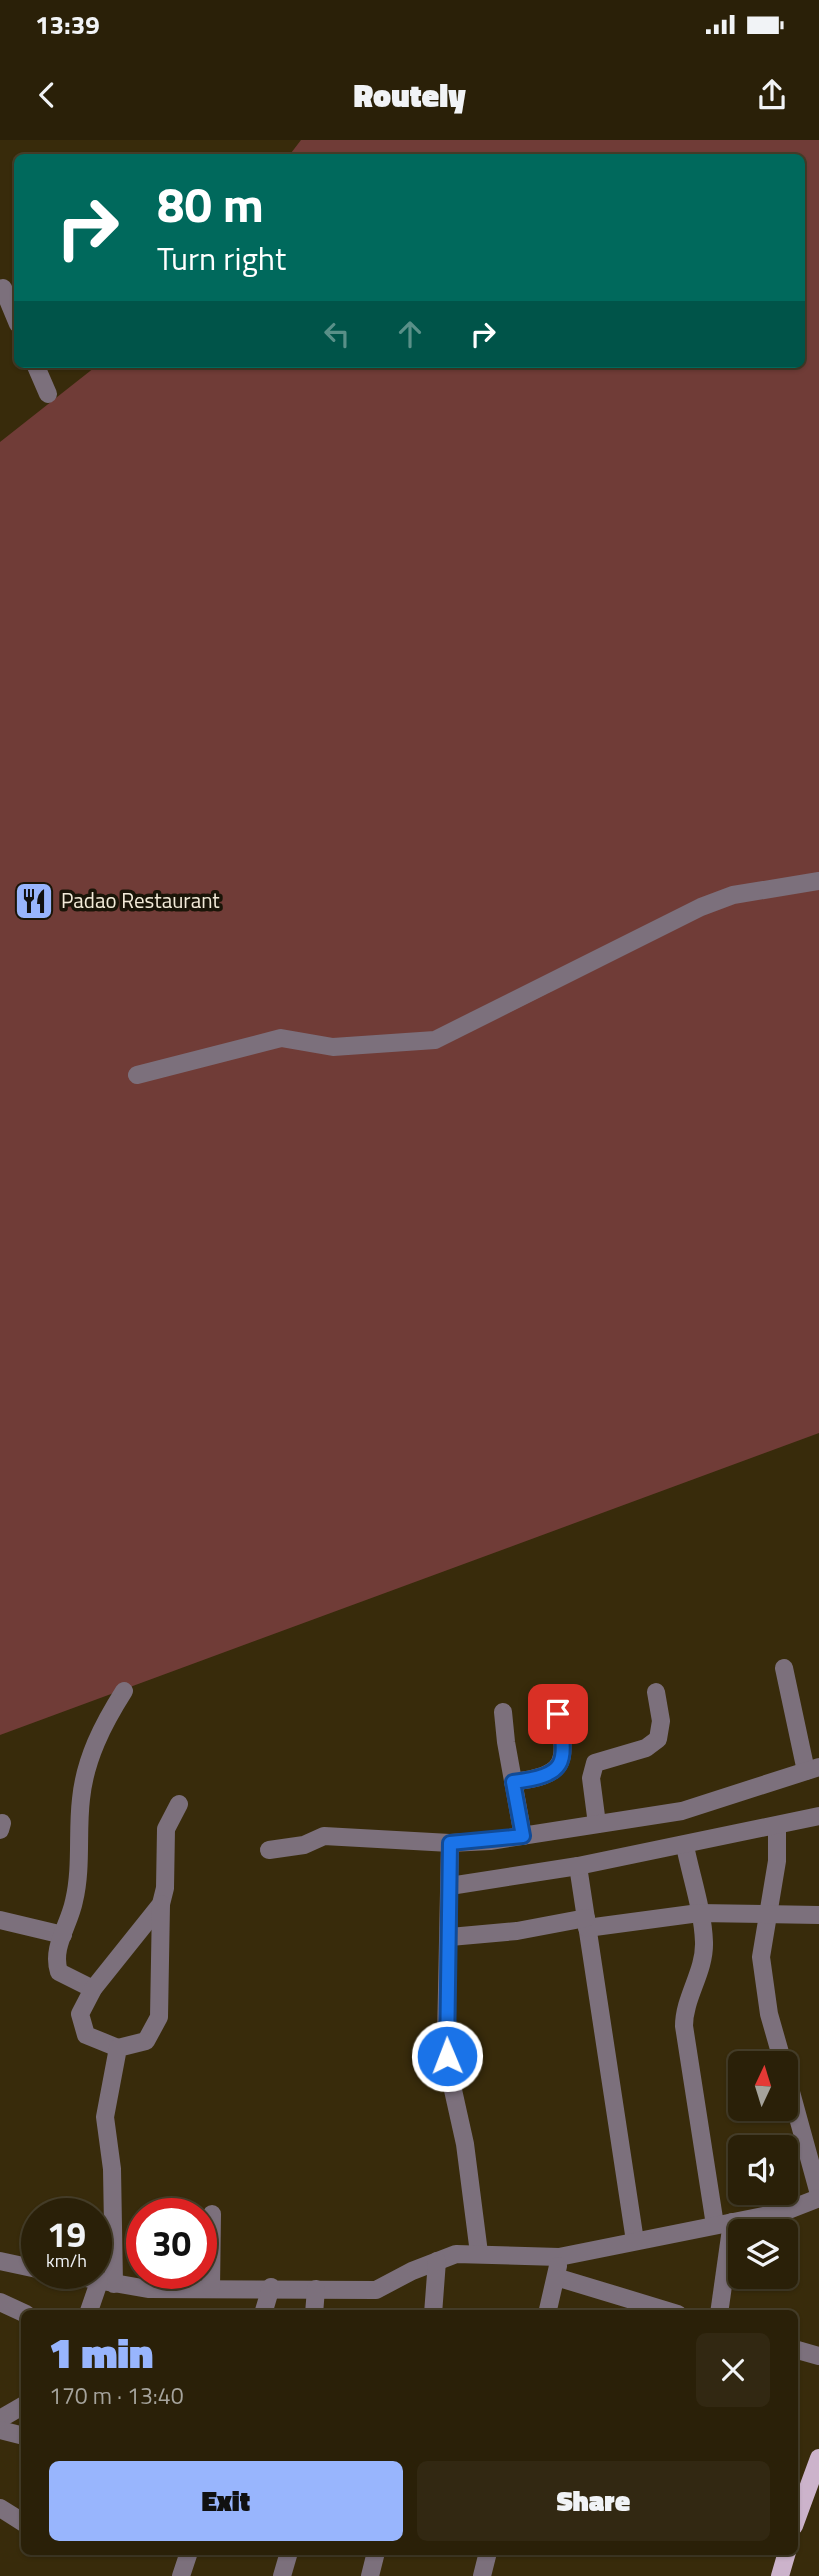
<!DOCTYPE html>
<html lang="en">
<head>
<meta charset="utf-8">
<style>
  body { margin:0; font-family:"Titillium Web",sans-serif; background:#322812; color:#f1f3f6; height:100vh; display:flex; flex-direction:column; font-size:26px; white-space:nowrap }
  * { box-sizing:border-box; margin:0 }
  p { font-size:23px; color:#a5a39c }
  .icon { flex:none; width:38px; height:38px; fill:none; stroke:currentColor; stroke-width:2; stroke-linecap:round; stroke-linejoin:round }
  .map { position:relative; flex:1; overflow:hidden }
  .details { position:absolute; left:21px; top:2170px; width:777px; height:245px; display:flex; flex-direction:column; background:#2a2008; border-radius:10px; box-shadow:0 2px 5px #0004,0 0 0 2px #463e29 }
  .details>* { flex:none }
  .banner { position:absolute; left:14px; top:14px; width:791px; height:214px; border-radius:10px; box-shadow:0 2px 5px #0004,0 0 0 2px #463e29; background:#00695c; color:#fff; overflow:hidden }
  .needle { width:46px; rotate:4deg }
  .fabs { position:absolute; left:728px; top:1911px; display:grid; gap:14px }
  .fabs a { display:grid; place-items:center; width:70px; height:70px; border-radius:10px; background:#2a2008; box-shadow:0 2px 5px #0004,0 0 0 2px #463e29; font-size:35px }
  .speed { position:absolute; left:21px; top:2058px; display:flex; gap:14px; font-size:35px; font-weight:700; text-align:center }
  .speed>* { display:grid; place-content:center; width:91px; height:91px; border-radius:50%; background:#2a2008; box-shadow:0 2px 5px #0004,0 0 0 2px #463e29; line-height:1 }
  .speed small { font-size:18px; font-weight:400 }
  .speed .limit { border:10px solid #d22; background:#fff; color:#111 }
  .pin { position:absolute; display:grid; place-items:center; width:60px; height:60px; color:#fff; margin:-30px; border-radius:14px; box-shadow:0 4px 10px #0006 }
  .me { position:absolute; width:77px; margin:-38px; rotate:359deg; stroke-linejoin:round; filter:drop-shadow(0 0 5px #0008) }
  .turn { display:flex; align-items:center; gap:24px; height:147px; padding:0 28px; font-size:32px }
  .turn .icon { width:91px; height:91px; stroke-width:2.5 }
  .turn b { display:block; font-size:49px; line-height:60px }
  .lanes { display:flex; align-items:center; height:66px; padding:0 28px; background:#0003; justify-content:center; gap:35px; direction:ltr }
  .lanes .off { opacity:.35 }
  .round { display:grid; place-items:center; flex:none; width:74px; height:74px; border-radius:10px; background:#322812 }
  .overview { display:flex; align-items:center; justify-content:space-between; height:119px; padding:0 28px }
  h1 { font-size:42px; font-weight:800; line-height:52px; color:#98b5fd }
  .cta { display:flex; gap:14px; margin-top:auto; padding:14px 28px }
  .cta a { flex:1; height:80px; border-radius:10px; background:#98b5fd; color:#111; font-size:28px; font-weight:800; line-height:80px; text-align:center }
  .cta a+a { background:#322812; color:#f1f3f6 }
  .status { display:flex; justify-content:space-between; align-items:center; height:49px; padding:0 35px; background:#2a2008; direction:ltr }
  .status svg { height:19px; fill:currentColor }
  header { display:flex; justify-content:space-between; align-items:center; height:91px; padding:0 28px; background:#2a2008; font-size:32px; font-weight:800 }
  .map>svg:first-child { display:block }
  .green { fill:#703c37 }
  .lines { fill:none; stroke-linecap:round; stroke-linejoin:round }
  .minor { stroke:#7c707c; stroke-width:18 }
  .major { stroke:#ccb3cb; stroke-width:18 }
  .route-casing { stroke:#114b97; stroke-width:18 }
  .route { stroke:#1a73e8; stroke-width:12 }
  .labels { text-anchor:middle; stroke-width:7; stroke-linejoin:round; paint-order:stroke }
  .poi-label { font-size:21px; fill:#f3ebd9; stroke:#1a1508; text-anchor:start }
</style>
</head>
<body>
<div class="status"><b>13:39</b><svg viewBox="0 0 49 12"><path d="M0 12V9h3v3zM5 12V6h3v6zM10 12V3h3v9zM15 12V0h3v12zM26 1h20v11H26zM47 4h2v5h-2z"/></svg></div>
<header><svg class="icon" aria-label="back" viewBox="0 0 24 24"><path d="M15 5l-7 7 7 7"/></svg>Routely<svg class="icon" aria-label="share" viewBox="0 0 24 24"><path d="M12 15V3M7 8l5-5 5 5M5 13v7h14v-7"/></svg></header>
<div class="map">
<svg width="819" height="2436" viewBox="0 0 819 2436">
  <rect width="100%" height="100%" fill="#382b0b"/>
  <polygon class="green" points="301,0 819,0 819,1293 0,1595 0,302 99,224 802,224 802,18 288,17"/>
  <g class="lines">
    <g class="minor">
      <polyline points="3,148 18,184"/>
      <polyline points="35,224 48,254"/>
      <polyline points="137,935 281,898 333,907 435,900 701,767 733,755 819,741"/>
      <polyline points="784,1528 806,1631"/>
      <polyline points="503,1572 506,1602 523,1696"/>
      <path d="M513,1642C565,1635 568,1625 558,1574"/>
      <polyline points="597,1684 591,1638 595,1623 646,1608 658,1599 661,1581 656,1552"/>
      <polyline points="777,1687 777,1721 761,1817 769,1874 783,1923"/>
      <polyline points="0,1690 2,1683"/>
      <path d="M685,1706C691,1736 703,1771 704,1802C705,1832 684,1857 684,1886L715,2085"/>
      <polyline points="269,1710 304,1705 324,1696 450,1703"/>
      <polyline points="578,1726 635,2101"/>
      <polyline points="450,1746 578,1726 819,1676"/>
      <polyline points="0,1780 63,1795"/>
      <polyline points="587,1788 699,1773 819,1775"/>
      <polyline points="450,1797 517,1791 586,1778"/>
      <path d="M93,1849L59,1832C51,1807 69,1786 74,1761C82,1728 77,1692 81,1659C85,1619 103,1584 124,1551"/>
      <polyline points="118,1908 86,1895 80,1874 93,1849 161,1764 165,1748 166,1689 179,1664"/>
      <polyline points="786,1934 819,2054"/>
      <polyline points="479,2113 465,2004 449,1932 446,1899 450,1703 490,1701 682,1671 819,1627"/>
      <polyline points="0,2121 37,2129"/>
      <polyline points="57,2133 148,2149 376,2150 412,2131 456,2114 559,2117 783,2072 819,2058"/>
      <polyline points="556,2137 678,2174"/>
      <polyline points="114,2144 112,2029 105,1977 118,1908 146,1901 159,1877 161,1764"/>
      <polyline points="211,2148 212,2074"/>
      <polyline points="0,2162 26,2174"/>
      <polyline points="88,2174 99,2142"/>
      <polyline points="263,2174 271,2147"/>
      <polyline points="314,2174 316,2149"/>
      <polyline points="433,2174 437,2121"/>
      <polyline points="547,2174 558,2126"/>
      <polyline points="719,2174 732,2082"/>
      <polyline points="794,2209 819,2216"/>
      <polyline points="0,2279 24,2265"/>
      <polyline points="0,2290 24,2296"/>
      <polyline points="0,2368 24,2383"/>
      <polyline points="181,2436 189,2412"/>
      <polyline points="282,2436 289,2412"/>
      <polyline points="370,2436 376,2412"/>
      <polyline points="482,2436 488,2412"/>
    </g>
    <g class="major">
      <polyline points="794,2386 819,2318"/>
      <polyline points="780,2436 787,2412"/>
    </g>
  </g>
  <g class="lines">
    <g class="route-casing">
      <path id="route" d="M447,1916L450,1703L523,1696L513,1642C566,1635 568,1625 558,1574"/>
    </g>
    <use href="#route" class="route"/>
  </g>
  <defs>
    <g id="restaurant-square" transform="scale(2.0125)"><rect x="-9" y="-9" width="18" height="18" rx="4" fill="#98b5fd" stroke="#1a1508"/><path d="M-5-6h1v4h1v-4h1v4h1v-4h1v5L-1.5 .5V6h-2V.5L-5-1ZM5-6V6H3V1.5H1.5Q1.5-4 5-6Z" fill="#111"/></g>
  </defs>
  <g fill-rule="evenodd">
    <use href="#restaurant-square" x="34" y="761"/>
  </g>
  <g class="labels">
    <g class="poi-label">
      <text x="61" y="768">Padao Restaurant</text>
    </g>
  </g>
</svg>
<div class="fabs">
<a><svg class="needle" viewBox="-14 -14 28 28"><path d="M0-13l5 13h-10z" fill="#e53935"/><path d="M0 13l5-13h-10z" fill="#a5a39c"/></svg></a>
<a><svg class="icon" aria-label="sound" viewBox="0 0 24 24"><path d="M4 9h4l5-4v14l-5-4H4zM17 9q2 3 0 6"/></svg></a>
<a><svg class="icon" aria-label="layers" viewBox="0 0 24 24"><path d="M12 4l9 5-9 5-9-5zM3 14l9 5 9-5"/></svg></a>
</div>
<div class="speed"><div>19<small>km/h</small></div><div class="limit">30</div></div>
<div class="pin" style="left:558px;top:1574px;background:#d93025"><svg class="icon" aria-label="arrive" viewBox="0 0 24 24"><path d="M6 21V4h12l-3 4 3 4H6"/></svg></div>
<svg class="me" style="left:447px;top:1916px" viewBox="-20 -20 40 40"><circle r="17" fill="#1a73e8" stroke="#fff" stroke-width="3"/><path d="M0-11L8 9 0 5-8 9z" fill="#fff"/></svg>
<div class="banner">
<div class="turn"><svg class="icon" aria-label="right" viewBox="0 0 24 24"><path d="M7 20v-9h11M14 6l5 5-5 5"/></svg><div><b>80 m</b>Turn right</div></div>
<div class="lanes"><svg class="icon off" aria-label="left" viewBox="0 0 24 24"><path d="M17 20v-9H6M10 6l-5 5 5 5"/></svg><svg class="icon off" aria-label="ahead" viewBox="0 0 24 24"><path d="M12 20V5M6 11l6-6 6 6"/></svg><svg class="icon" aria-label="right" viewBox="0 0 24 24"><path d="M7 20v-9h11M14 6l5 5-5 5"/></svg></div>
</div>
<section class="details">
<div class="overview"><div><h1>1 min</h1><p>170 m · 13:40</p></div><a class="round"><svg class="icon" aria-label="close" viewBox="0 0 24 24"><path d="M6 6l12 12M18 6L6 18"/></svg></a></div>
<div class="cta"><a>Exit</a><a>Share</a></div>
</section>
</div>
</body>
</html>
